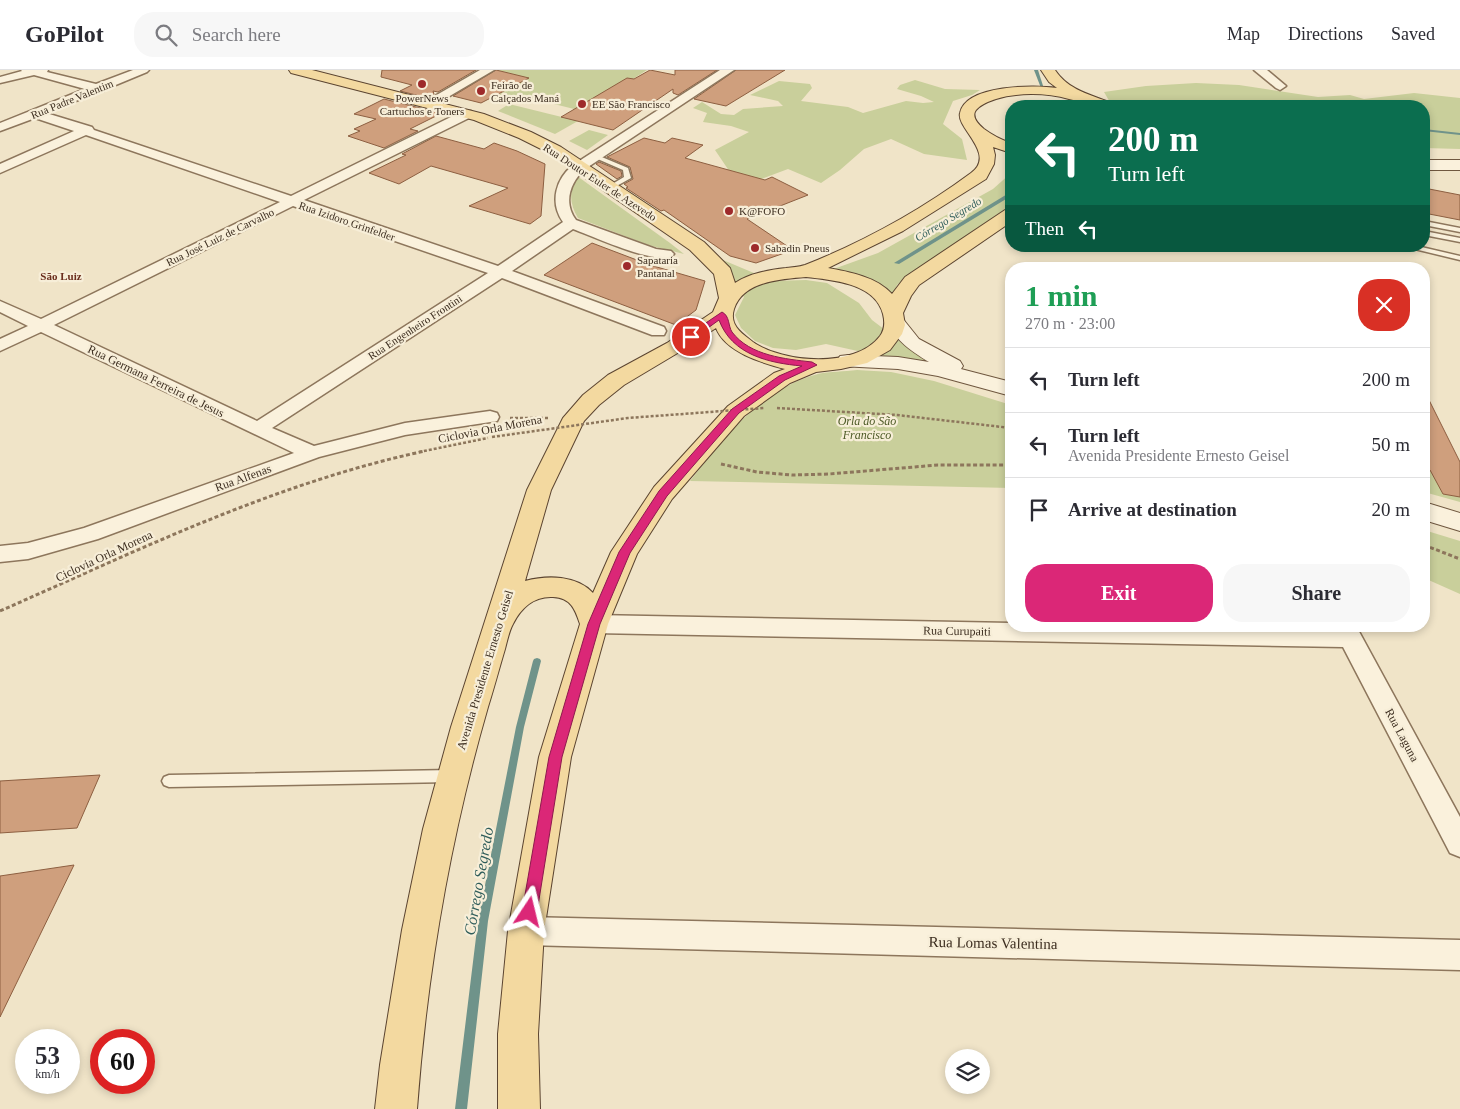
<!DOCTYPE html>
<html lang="en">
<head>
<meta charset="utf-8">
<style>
  body { margin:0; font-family:Georgia,serif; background:#f7f7f7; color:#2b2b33; height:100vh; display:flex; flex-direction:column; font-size:19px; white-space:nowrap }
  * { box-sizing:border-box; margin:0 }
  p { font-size:16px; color:#7c7c81 }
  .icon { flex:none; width:28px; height:28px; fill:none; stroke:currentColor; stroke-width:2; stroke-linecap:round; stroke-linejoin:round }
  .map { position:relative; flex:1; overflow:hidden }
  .side { position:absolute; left:1005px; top:192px; width:425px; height:370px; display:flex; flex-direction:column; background:#fff; border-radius:20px; box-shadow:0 2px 8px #0003 }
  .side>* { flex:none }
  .hud { position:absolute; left:1005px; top:30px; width:425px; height:152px; border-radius:20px; box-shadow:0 2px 8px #0003; background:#0b6e4f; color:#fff; overflow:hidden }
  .tools { position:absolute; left:945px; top:979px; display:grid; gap:10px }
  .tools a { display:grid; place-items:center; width:45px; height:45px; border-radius:50%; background:#fff; box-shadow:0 2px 8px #0003; font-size:25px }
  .speed { position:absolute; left:15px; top:959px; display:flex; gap:10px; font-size:25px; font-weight:700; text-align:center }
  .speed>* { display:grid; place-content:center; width:65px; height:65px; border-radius:50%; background:#fff; box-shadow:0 2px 8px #0003; line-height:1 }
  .speed small { font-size:12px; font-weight:400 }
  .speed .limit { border:8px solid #d22; background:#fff; color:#111 }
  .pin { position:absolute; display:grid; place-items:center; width:42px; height:42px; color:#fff; margin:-21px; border:2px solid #fff; border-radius:50%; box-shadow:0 1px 5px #0007 }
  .me { position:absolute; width:55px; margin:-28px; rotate:10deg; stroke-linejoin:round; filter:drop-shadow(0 0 4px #0008) }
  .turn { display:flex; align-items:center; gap:18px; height:105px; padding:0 20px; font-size:22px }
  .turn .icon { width:65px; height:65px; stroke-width:2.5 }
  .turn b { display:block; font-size:35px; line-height:42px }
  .then { display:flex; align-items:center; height:48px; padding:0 20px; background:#0003; gap:10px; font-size:19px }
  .round { display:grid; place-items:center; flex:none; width:52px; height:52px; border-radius:20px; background:#f7f7f7 }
  .headline { display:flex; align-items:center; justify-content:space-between; height:85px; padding:0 20px }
  h1 { font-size:30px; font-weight:800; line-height:38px; color:#1e9e55 }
  .cta { display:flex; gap:10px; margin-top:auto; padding:10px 20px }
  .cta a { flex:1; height:58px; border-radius:20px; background:#db2777; color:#fff; font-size:20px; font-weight:800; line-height:58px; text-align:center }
  .cta a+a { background:#f7f7f7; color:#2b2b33 }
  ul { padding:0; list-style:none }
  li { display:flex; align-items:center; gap:15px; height:65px; padding:0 20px; border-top:1px solid #e1e1e2 }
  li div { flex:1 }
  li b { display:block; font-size:19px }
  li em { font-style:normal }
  header { display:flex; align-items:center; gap:30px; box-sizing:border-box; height:70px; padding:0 25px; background:#fff; border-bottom:1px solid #e1e1e2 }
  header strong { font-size:24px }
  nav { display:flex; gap:28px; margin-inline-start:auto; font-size:18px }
  .search { width:350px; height:45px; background:#f7f7f7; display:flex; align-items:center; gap:12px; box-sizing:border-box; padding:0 18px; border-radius:20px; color:#7c7c81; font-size:19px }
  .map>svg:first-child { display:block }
  .green { fill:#c9cf9b }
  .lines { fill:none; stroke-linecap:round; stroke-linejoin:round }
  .stream { fill:#6f938a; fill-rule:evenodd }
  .building { fill:#cf9f7d; stroke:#8d5f41 }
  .lane-casing { stroke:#8d765c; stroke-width:3 }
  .street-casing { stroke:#8d765c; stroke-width:3 }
  .secondary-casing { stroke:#6f573f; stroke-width:2 }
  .primary-casing { stroke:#5b4430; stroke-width:2 }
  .path-far1 { stroke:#8d765c; stroke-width:2.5; stroke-dasharray:3 2; stroke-linecap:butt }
  .path { stroke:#8d765c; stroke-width:3; stroke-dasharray:4 2.5; stroke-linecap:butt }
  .lane { fill:#faf1dc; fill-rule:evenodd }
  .street { fill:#faf1dc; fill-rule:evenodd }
  .secondary { fill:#faf1dc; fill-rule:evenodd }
  .primary { fill:#f3d9a0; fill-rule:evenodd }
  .path-bridge { stroke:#8d765c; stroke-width:2.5; stroke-dasharray:3 2; stroke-linecap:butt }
  .route { fill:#db2777; stroke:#8e194d }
  .poi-dot { fill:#9e2a2b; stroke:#f7eed8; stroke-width:2 }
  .labels { text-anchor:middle; stroke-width:4.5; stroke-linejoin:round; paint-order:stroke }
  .far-poi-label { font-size:11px; fill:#3d2e20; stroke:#f7eed8; text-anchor:start }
  .far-street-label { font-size:11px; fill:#3d2e20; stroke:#f7eed8 }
  .far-water-label { font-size:11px; font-style:italic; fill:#2f5d5a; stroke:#f7eed8 }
  .far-neighbourhood-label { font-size:11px; font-weight:bold; fill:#6b2e1e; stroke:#f7eed8 }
  .street-label { font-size:12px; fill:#3d2e20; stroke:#f7eed8 }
  .park-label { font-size:12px; font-style:italic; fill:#4d5a26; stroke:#f7eed8 }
  .near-street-label { font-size:15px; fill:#3d2e20; stroke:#f7eed8 }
  .near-water-label { font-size:16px; font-style:italic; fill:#2f5d5a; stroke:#f7eed8 }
</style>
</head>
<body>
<header>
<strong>GoPilot</strong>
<div class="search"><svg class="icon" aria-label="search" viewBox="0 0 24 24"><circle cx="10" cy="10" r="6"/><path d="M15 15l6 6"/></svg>Search here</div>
<nav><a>Map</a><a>Directions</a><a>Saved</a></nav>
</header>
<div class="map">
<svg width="1460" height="1039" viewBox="0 0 1460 1039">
  <rect width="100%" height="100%" fill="#f0e4c8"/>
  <g class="green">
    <polygon points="497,0 647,0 633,9 627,8 578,40 518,25 506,32 492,28 527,9"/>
    <polygon points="915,10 945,19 980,20 972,25 953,31 943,54 962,69 967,90 924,84 891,69 864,79 840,100 821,113 788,99 740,117 715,80 749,62 731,56 703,52 707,43 693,38 702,32 721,44 734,45 743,39 783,36 778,31 750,25 779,11 810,14 812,18 801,31 848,37 863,43 906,31 923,33 934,32 921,26 897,19 900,15"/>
    <polygon points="1196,13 1239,15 1318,27 1350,25 1364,29 1414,23 1460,28 1460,79 1424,78 1424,36 1115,36 1111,34 1104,22 1146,16"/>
    <polygon points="509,34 578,51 555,64 498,41"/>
    <polygon points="589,60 608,65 587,80 569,71"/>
    <polygon points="1011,103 1011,135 910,204 897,215 892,230 828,201 878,183 993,119"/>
    <path d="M577,106L670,173L684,184L648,175L578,148C569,133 569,121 577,106Z"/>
    <polygon points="711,185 773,211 806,210 827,213 859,233 872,250 905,275 966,305 826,274 796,280 773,278 755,271 741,258 735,245 744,227 728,202"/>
    <path d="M857,300L891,302L934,311L1011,335V418L690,411C725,367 760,319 818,304C830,301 844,302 857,300Z"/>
    <polygon points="1424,399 1460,404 1460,432 1424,422"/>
    <polygon points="1424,460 1460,471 1460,524 1424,508"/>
  </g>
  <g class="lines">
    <g class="stream">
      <polygon points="1034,0 1038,0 1044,19 1041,18"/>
      <polygon points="1424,59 1460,63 1460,65 1424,61"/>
      <polygon points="1009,123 1011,123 1011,126 899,194 894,193"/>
      <polygon points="537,588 540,589 541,591 524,657 488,851 467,1039 455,1039 478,851 516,657 533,591 534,589"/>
    </g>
  </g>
  <g class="building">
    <polygon points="382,0 476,0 438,22 433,21 434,24 428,28 400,21 412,15 381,7"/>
    <polygon points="496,0 529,8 481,33 453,26"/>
    <polygon points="650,0 675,5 675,0 717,0 678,25 673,23 673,19 613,60 561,47 627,8 634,9"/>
    <polygon points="736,0 785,0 726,36 694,29"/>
    <polygon points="384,29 440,43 440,44 410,59 418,61 384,78 348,66 360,61 354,59 376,49 354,44"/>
    <polygon points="436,66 484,79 494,73 517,81 545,94 541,146 530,154 469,136 508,118 431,96 399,114 369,103 406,85 402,84"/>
    <polygon points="644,68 665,73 672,68 703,75 685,88 765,110 772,107 808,125 747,149 793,180 756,193 730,186 664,140 661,141 626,118 628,117 624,114 633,109 630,97 607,87"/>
    <polygon points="599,92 621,101 622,106 617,109 596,94"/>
    <polygon points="1424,118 1460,125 1460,150 1424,143"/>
    <polygon points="592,173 650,195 705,211 696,240 676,255 544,205"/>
    <polygon points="1424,320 1460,392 1460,427 1443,424 1430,400 1424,399"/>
    <polygon points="100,705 77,758 0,763 0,711"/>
    <polygon points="74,795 0,947 0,806"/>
  </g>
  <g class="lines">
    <g class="lane-casing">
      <g id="lane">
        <polygon points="593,85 597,85 628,98 631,108 613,118 609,118 609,116 624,107 623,100 593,87"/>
        <polygon points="1424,151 1460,158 1460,162 1424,155"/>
        <polygon points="1424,161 1460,168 1460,172 1424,165"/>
        <polygon points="1402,176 1417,176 1460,186 1460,190"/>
        <polygon points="452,700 457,702 459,706 457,710 452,712 169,717 164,715 162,711 164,707 169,705"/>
      </g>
    </g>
    <g class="street-casing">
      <g id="street">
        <path d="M21,0H48L47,2L96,14L133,0H149L147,2L106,19L104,21L98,22L46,43L92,57L94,60L291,126L463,41H471L473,44L471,47L304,130L498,196L563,152C549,132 556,109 573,95L720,0H734L585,99C570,112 563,133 576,150L656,179L671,181L674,184L671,187C650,193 595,167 573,159L512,201L664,257L666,261L664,265H652L502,208L272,358L314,376L405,353L490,341L497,343L499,347L497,351L405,365L319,387L98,469L28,489L0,492V476L28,473L84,458L294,383L41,262L0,281V269L28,256L0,242V231L41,249L280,132L86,65L0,103V94L74,61L35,48L0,61V53L85,19L34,5L0,13V7L22,1ZM293,136L488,203L257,351L54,255Z"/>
        <polygon points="480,0 494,0 431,37 423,37 421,34"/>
        <polygon points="1254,0 1267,0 1286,16 1280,20 1276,18"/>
        <polygon points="594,545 1011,553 1011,556 1334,559 1332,556 1356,556 1460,747 1460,787 1450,783 1343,577 594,563 586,560 582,554 586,548"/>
        <polygon points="526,847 1460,870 1460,900 526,875 515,871 511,861 515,851"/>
      </g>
    </g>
    <g class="secondary-casing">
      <g id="secondary">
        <rect x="1424" y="90" width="36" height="10"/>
        <path d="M896,247L903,249L919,269L960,291L963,296L961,299L1011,312V326L938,306L898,299L840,296L837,291L840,286L848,285L898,287L929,292C908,279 900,273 886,253L889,249Z"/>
        <polygon points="1424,432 1460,443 1460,461 1424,450"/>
      </g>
    </g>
    <g class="primary-casing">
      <path id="primary" d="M289,0H312L484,44L531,62L561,77L704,172L730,198L735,213C750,203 769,200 786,198C792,197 799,197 805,195C863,172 921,140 971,103C997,84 956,58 960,43C966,14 1035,15 1057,18L1049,12L1041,0H1055C1068,20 1091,25 1112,33L1114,36C1098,37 1085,33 1069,29C1047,23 1018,22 996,29C990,31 981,34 976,40C971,47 978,54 984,59C992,65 1002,70 1011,73V83L993,77L995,85L994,94L986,109L903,161L828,198C850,202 877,207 892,224L905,207L1005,140L1011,139V152L919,215L911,226L903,243L905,255L902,264L890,280L867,293L841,299L816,302L790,313L744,346L672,429L637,484L608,554L571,687L544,861L538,964L540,1039H498V964L508,861L539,687L580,554C575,539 571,528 553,527C534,526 521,538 513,554C509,561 507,572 505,579C499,599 494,618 488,637C450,768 427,904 417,1039H375L380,995L402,860L423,759L451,657L527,420L563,348L583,325L608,305L667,273L713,242L719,228L714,204L690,180L549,83L519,68L474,50L291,3ZM806,207C832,210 875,213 883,244C885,252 885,259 880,266C855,299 783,293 753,272C741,263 729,255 734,239C743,211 782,209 806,207ZM716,258C725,282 762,293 785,299L774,303L728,336L654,417L611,482L593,523C577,505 547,505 525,511L551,420L584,351L599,335L624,315L681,281Z"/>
    </g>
    <g class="path-far1">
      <polyline points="777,338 897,345 1011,358"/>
      <polyline points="510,348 549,348"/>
      <polyline points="419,382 488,368"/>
    </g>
    <g class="path">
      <polyline points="721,394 757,402 792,405 829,404 938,395 1011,395"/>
      <polyline points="1424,475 1460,489"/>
      <path d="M0,541C139,480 275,413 425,381"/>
    </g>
    <use href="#lane" class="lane"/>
    <use href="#street" class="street"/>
    <use href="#secondary" class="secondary"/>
    <use href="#primary" class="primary"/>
    <polyline class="path-bridge" points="492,367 628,348 764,338"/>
  </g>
  <path class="route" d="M722,242C730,246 728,256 732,262C750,286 786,289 812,292L817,295L785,310L739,343L667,426L630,483L600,554L562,687L537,842L535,847L529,849L524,847L522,842L549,687L588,554L619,482L659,421L732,339L779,306L802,296C769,293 732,285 719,250L694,268H688V265Z"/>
  <g class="poi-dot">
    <circle cx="422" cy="14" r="5"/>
    <circle cx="481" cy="21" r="5"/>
    <circle cx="582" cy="34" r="5"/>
    <circle cx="729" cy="141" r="5"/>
    <circle cx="755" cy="178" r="5"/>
    <circle cx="627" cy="196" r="5"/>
  </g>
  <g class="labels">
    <g class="far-poi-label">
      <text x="491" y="19">Feirão de<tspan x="491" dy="13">Calçados Maná</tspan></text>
      <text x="422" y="32" text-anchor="middle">PowerNews<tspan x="422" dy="13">Cartuchos e Toners</tspan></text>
      <text x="592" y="38">EE São Francisco</text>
      <text x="739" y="145">K@FOFO</text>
      <text x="765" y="182">Sabadin Pneus</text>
      <text x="637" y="194">Sapataria<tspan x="637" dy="13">Pantanal</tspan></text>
    </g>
    <g class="far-street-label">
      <text transform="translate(72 29) rotate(-22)" y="4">Rua Padre Valentim</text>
      <text transform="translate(600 112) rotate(33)" y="4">Rua Doutor Euler de Azevedo</text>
      <text transform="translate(347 151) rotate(19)" y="4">Rua Izidoro Grinfelder</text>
      <text transform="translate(220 167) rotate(-26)" y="4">Rua José Luiz de Carvalho</text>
      <text transform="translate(415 257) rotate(-33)" y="4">Rua Engenheiro Frontini</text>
    </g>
    <g class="far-water-label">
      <text transform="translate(948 149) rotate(-31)" y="4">Córrego Segredo</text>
    </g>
    <g class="far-neighbourhood-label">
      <text x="61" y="210">São Luiz</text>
    </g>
    <g class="street-label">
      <text transform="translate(156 311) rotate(26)" y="4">Rua Germana Ferreira de Jesus</text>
      <text transform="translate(490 359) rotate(-11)" y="4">Ciclovia Orla Morena</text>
      <text transform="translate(243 408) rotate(-20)" y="4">Rua Alfenas</text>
      <text transform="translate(104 486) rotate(-25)" y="4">Ciclovia Orla Morena</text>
      <text transform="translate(957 561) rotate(1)" y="4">Rua Curupaiti</text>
      <text transform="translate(485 600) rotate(-73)" y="4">Avenida Presidente Ernesto Geisel</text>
      <text transform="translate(1402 665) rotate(62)" y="4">Rua Laguna</text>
    </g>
    <g class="park-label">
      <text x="867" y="355">Orla do São<tspan x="867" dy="14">Francisco</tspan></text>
    </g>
    <g class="near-street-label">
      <text transform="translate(993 873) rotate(1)" y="5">Rua Lomas Valentina</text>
    </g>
    <g class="near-water-label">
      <text transform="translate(478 811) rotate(-80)" y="6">Córrego Segredo</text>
    </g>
  </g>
</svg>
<div class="tools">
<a><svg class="icon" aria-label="layers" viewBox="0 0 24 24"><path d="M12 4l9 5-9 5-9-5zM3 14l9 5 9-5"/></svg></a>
</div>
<div class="speed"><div>53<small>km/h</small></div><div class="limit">60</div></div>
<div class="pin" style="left:691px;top:267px;background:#d93025"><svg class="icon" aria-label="arrive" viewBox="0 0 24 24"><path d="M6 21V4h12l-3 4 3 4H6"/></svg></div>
<svg class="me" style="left:529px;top:842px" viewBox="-20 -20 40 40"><path d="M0-17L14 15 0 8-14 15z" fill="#db2777" stroke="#fff" stroke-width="4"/></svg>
<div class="hud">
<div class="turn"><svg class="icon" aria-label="left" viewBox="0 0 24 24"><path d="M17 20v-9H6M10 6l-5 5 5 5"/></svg><div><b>200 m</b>Turn left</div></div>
<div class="then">Then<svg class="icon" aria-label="left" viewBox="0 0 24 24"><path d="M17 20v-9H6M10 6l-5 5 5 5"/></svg></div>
</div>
<section class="side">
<div class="headline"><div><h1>1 min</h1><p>270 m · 23:00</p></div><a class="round" style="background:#d93025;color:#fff"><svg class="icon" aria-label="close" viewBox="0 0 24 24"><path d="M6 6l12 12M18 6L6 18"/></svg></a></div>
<ul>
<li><svg class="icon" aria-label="left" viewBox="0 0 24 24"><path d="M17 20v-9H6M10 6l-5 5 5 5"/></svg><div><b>Turn left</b></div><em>200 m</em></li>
<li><svg class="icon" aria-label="left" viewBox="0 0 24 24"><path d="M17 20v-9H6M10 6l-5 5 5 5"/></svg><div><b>Turn left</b><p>Avenida Presidente Ernesto Geisel</p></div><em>50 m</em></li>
<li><svg class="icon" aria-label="arrive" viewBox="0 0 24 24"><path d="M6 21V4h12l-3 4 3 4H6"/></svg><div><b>Arrive at destination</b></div><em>20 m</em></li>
</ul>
<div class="cta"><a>Exit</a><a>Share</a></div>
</section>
</div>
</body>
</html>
